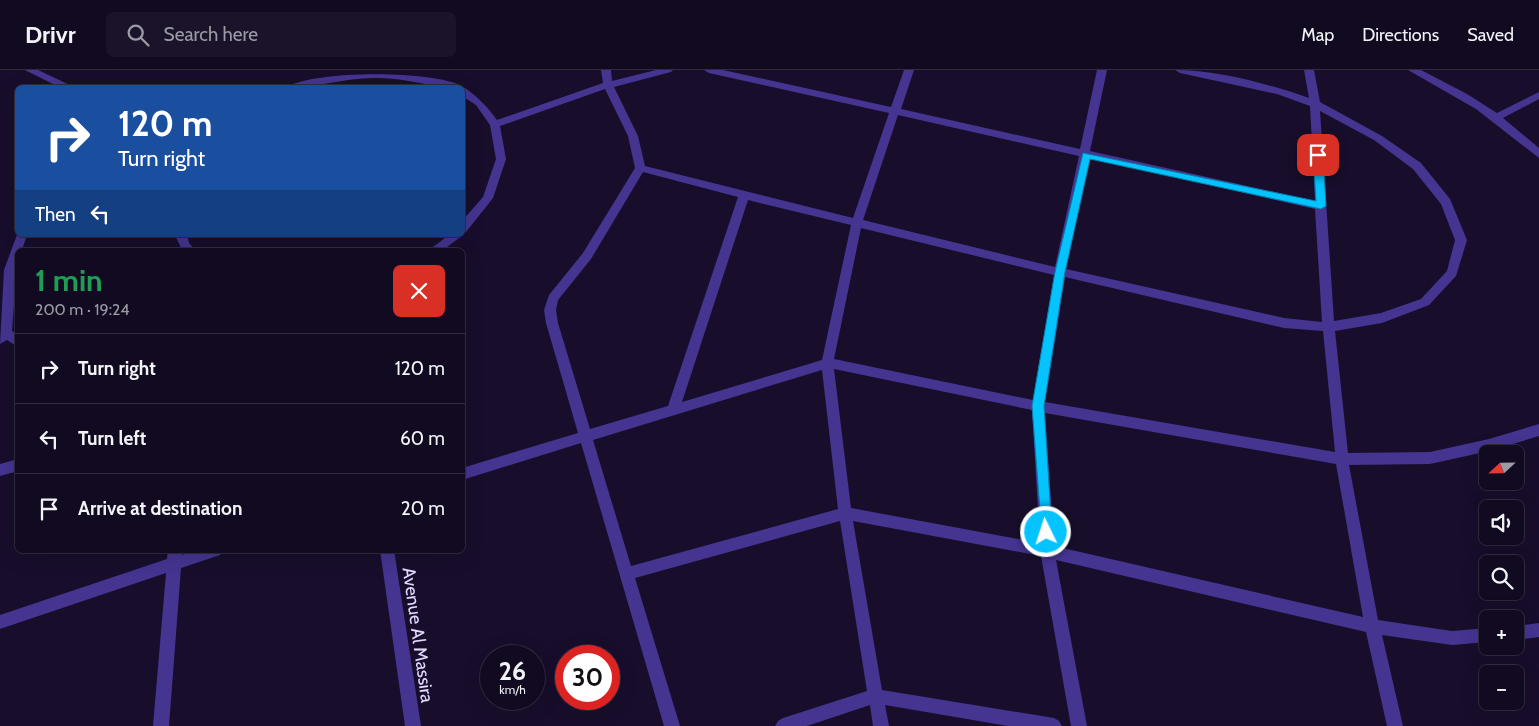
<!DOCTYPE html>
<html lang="en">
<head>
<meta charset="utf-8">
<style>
  body { margin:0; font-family:Cabin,sans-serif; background:#1b132a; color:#f1f3f6; height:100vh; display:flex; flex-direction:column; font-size:19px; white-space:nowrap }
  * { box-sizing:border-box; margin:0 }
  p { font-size:16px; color:#9c9aa5 }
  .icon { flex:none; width:28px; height:28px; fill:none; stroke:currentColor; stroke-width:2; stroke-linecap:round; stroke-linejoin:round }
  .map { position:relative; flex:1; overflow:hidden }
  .details { position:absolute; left:15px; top:178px; width:450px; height:305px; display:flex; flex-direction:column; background:#120a21; border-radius:8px; box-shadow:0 5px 20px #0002,0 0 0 1px #312b3f }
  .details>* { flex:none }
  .guide { position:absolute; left:15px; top:15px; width:450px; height:152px; border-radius:8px; box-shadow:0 5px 20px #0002,0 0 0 1px #312b3f; background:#1a4fa0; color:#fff; overflow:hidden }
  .needle { width:32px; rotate:248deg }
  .tools { position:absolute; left:1479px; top:375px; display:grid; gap:10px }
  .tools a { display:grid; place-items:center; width:45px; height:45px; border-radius:8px; background:#120a21; box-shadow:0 5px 20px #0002,0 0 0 1px #312b3f; font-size:25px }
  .speed { position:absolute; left:480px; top:575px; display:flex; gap:10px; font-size:25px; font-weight:700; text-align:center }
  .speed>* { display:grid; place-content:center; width:65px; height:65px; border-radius:50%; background:#120a21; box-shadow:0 5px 20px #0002,0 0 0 1px #312b3f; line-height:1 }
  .speed small { font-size:12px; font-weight:400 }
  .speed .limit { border:8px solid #d22; background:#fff; color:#111 }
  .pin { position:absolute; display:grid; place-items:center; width:42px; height:42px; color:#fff; margin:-21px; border-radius:10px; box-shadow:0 2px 8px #0006 }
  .me { position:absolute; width:55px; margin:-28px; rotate:356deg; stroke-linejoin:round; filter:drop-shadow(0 0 4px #0008) }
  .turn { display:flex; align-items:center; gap:18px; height:105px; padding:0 20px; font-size:22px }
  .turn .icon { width:65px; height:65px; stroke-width:2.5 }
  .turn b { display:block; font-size:35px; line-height:42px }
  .then { display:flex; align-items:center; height:48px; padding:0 20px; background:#0003; gap:10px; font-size:19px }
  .round { display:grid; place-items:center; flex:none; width:52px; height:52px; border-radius:8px; background:#1b132a }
  .headline { display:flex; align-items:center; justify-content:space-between; height:85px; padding:0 20px }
  h1 { font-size:30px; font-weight:800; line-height:38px; color:#1e9e55 }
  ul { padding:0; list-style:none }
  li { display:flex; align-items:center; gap:15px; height:70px; padding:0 20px; border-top:1px solid #312b3f }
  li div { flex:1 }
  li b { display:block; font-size:19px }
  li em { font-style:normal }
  header { display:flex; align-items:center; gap:30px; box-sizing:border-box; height:70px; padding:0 25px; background:#120a21; border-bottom:1px solid #312b3f }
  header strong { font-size:24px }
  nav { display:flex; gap:28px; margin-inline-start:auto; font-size:18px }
  .search { width:350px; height:45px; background:#1b132a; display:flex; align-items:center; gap:12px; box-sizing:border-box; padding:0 18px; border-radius:8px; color:#9c9aa5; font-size:19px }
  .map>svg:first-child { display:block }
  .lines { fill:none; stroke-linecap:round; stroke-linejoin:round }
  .minor { fill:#453490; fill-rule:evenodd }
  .route { fill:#05c3ff; stroke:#037fa6 }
  .labels { text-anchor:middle; stroke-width:4; stroke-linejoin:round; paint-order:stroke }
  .street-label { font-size:18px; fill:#e3d9ff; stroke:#180e2c }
</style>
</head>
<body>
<header>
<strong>Drivr</strong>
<div class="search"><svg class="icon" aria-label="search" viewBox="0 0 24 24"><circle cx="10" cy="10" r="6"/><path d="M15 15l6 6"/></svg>Search here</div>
<nav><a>Map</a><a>Directions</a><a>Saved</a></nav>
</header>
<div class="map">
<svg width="1539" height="656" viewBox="0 0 1539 656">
  <rect width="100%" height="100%" fill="#180e2c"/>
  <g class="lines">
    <g class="minor">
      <polygon points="25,0 38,0 76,18 61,18"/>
      <path d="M601,0H611L612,11L656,0H673L671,2L614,17L638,66L645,96L853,148L889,43L709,3L704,0H723L891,37L904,0H914L901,39L1080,79L1097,0H1107L1090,81L1315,131L1310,36L1277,24L1180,3L1175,0C1218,0 1269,14 1309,28L1304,0H1314L1320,32L1382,66L1421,93L1450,129L1467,170L1456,206L1429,235L1382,253L1335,261L1348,383L1430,382L1489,369L1539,354V366L1489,381L1430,394L1349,395L1378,550L1452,561L1488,558V572L1452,575L1382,565L1403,656H1387L1366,562L1056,490L1087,656H1071L1041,486L853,451L882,620L1054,648L1059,651L1062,656H1008L885,635L889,656H873L870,635L807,656H775L778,651L783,648L867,621L840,451L635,508L680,656H664L581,373L462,410V398L578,363L546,253L544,240L549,225L583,183L635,98L628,66L605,19L500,56L506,89L493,128L466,162L462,163V151L483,127L496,89L490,55L476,35L462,26V18C433,18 404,7 374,8C344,8 315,18 285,18C312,0 432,0 462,16C476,25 487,36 497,50L603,13ZM1320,41L1374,70L1413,99L1441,134L1455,170L1447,201L1421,229L1381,243L1334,251ZM898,45L1079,86L1055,197L863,150ZM1089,88L1315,139L1322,252L1284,248L1066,199ZM643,102L738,127L668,336L590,359L558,253L556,240L558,230L591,189ZM748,130L851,155L822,290L682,332ZM861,158L1054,205L1033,330L834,289ZM1065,207L1284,258L1323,261L1335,382L1045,332ZM834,299L1032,340L1040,473L851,438ZM822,300L838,439L631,496L593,370ZM1045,343L1336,394L1363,547L1054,476Z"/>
      <polygon points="1408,0 1421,0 1467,24 1497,43 1539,22 1539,29 1503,48 1539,78 1539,88 1476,39"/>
      <polygon points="18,162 18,165 27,165 22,180 18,180 12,261 18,265 18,277 7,270 0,274 4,200"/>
      <polygon points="175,165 187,165 189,173 195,180 182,180"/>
      <polygon points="449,165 463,165 443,180 429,180"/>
      <polygon points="18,389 18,401 0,406 0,394"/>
      <polygon points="168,480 182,480 182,485 195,480 222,480 220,485 181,498 169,656 153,656 166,503 0,559 0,545 167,489"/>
      <polygon points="380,480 394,480 421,656 405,656"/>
      <polygon points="1539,553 1539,567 1515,570 1515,556"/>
    </g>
  </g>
  <polygon class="route" points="1318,81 1323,85 1326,136 1321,139 1090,89 1065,202 1044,336 1052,462 1051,467 1046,468 1042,467 1032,336 1055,202 1083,83 1316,131 1313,85"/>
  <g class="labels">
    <g class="street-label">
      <text transform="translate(418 565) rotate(82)" y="6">Avenue Al Massira</text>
    </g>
  </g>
</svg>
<div class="tools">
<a><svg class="needle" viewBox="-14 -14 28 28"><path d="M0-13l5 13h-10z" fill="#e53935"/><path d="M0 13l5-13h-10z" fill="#9c9aa5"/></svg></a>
<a><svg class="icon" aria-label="sound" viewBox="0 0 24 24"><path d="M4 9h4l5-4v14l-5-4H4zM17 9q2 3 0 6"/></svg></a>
<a><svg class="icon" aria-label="search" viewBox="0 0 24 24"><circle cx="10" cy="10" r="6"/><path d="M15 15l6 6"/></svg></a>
<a>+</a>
<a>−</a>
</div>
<div class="speed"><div>26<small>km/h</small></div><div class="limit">30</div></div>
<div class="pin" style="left:1318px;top:85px;background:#d93025"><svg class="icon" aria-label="arrive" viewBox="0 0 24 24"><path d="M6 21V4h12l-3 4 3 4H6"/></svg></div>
<svg class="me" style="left:1046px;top:462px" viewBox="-20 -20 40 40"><circle r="17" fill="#05c3ff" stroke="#fff" stroke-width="3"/><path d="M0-11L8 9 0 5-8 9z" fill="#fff"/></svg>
<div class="guide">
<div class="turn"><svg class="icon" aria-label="right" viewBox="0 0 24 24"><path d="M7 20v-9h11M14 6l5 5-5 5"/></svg><div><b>120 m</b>Turn right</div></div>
<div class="then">Then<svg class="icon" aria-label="left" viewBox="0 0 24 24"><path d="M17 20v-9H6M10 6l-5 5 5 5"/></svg></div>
</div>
<section class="details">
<div class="headline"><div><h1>1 min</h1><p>200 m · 19:24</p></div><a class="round" style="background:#d93025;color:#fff"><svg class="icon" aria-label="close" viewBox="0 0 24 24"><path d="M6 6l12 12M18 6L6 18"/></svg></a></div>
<ul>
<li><svg class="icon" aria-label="right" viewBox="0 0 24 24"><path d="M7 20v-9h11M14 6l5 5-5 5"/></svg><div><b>Turn right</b></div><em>120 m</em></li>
<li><svg class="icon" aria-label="left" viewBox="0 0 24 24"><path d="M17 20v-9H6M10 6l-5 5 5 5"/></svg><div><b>Turn left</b></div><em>60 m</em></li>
<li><svg class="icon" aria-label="arrive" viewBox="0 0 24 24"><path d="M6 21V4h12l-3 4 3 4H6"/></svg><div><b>Arrive at destination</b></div><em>20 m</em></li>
</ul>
</section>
</div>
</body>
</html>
